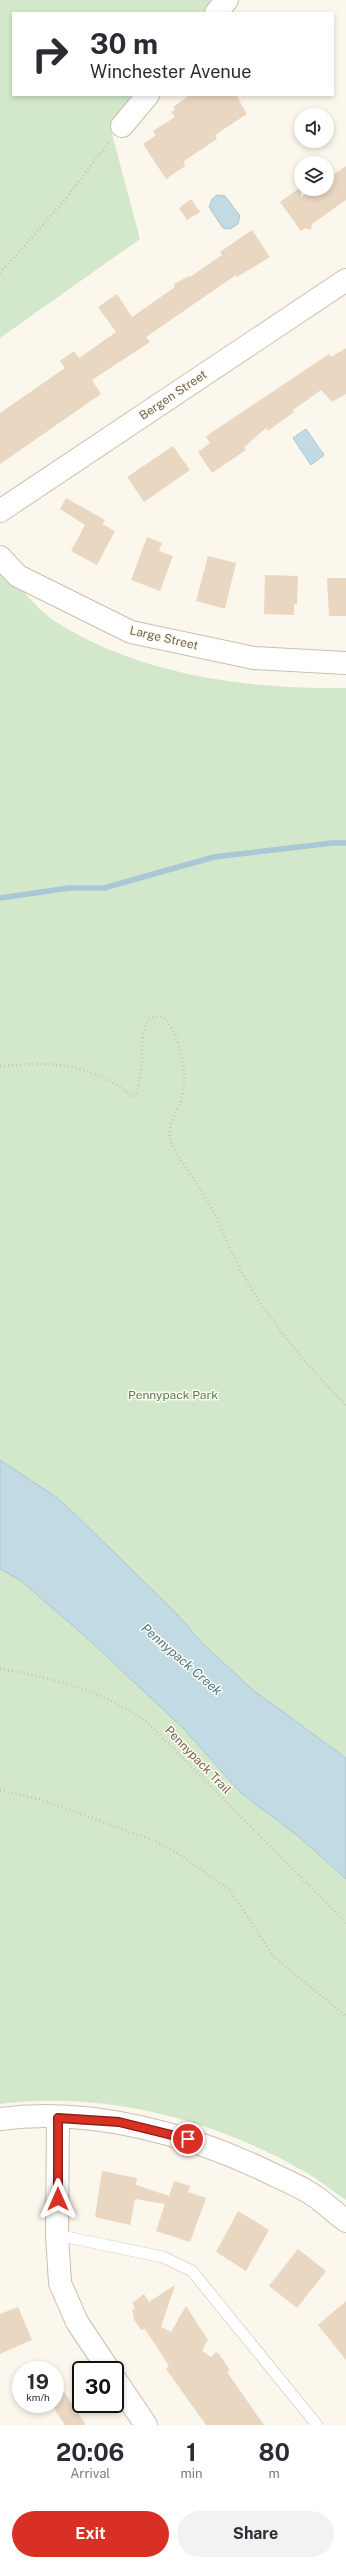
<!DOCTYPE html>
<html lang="en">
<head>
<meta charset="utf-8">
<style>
  body { margin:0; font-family:"Public Sans",sans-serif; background:#f2f2f3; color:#2b2b33; height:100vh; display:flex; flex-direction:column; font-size:15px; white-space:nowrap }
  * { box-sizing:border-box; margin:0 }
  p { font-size:13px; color:#7c7c81 }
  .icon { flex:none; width:22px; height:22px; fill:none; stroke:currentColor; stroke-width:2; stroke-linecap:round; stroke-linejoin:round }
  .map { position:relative; height:2425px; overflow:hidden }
  .panel { display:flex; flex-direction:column; background:#fff; flex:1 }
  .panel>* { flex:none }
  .banner { position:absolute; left:12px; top:12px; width:322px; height:84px; border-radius:0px; box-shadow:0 2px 6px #0003; background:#fff; color:#2b2b33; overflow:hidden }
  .tools { position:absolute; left:294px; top:108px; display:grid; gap:8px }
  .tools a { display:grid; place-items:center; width:40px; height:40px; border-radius:50%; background:#fff; box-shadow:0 2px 6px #0003; font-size:20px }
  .speed { position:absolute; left:12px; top:2361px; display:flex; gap:8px; font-size:20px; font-weight:700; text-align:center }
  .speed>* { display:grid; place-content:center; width:52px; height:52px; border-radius:50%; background:#fff; box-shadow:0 2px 6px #0003; line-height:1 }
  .speed small { font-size:10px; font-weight:400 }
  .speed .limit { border:2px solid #111; border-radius:6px; background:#fff; color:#111 }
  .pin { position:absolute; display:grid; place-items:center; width:34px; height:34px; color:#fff; margin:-17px; border:2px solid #fff; border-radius:50%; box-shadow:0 1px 4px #0007 }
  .me { position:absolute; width:44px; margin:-22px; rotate:0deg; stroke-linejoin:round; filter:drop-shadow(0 0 3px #0008) }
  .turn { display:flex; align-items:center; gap:14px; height:84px; padding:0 12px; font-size:18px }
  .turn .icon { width:52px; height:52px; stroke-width:2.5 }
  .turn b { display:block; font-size:28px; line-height:34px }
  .eta { display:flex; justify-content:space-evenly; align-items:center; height:68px; text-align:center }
  .eta b { font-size:24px; font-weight:700; line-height:28px }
  .button { display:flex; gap:8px; margin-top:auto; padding:8px 12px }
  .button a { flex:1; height:46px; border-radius:24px; background:#d93025; color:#fff; font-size:16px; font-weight:700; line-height:46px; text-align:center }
  .button a+a { background:#f2f2f3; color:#2b2b33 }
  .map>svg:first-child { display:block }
  .green { fill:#d3e8cb }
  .water { fill:#c2dae3; stroke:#a9c7d4 }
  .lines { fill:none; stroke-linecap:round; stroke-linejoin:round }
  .stream { stroke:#a9c7d4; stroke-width:5.5 }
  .building { fill:#e9d7c2 }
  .lane-casing { stroke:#cabfb0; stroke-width:12 }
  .street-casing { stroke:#cabfb0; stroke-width:24 }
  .path { stroke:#d3c0a9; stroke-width:2.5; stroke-dasharray:1 3; stroke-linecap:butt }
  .lane { stroke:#fff; stroke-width:11 }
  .street { stroke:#fff; stroke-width:22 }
  .route-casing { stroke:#8d1f18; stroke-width:10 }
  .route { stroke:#d93025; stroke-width:7 }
  .labels { text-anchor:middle; stroke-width:3; stroke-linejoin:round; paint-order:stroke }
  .street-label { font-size:12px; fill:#746351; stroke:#fefbf3 }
  .park-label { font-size:12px; fill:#547e4d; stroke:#fefbf3 }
  .water-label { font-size:13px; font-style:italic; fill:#50798b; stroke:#fefbf3 }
</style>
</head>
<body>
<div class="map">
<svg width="346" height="2425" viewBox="0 0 346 2425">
  <rect width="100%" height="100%" fill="#fbf7ec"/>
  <g class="green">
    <polygon points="0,0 218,0 207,13 13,13 13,95 142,95 112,134 140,239 0,338"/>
    <path d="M0,566C14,581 41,613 56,622C142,676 247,689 346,688V2200C330,2189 315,2177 298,2168C209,2118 102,2091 0,2104Z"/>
  </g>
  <g class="water">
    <polygon points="217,195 225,196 240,216 238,224 230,229 223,228 209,207 212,199"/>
    <polygon points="306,429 324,455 311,465 293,438"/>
    <polygon points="0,1460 56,1497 75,1514 178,1615 201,1642 253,1690 346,1758 346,1879 298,1836 241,1793 184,1729 88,1639 20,1580 0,1569"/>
  </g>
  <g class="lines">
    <polyline class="stream" points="0,898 69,888 104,888 214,857 332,843 346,843"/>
  </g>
  <g class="building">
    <polygon points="190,95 236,95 247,114 215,135 217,139 184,161 185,166 166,179 143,144 156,135 153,131 175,117 171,112 175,110 173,107"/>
    <polygon points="346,166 346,200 312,224 311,230 305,228 301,231 280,202 301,187 301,197 313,189 327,189 327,179"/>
    <polygon points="191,199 200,212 187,220 179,208"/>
    <polygon points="252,230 270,257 237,277 236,275 146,337 150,342 92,380 101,394 0,464 0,413 65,368 60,361 74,351 79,358 116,332 98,307 117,294 132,317 175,287 174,284 189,276 190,277 222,255 220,252"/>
    <polygon points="346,348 346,394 332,402 321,390 293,410 294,412 268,431 266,428 244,447 246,450 212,473 198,452 210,443 206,437 211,433 329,354 331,357"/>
    <polygon points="173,446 190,470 144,502 127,477"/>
    <polygon points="66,498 105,520 102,524 115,531 97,565 71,551 85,525 60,509"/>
    <polygon points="147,537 162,543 159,551 173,556 160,591 131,580"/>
    <polygon points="208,556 236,563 225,609 196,601"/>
    <polygon points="265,575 298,576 297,605 294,604 294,615 264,614"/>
    <polygon points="327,578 346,578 346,616 329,616"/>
    <polygon points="102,2171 137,2178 136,2185 169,2196 174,2181 190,2186 188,2192 206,2198 190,2242 156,2231 165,2204 135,2199 130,2225 95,2217"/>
    <polygon points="238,2211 269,2230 246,2271 216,2252"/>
    <polygon points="298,2249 326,2271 297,2308 269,2286"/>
    <polygon points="175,2285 161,2327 171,2332 186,2306 208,2340 202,2351 211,2357 216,2352 219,2354 230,2370 227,2372 264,2425 206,2425 166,2369 169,2366 145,2329 141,2330 133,2318 134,2317 132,2310 135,2308 132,2303 144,2294 149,2302"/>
    <polygon points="346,2301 346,2360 318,2325"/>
    <polygon points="18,2307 32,2340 0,2354 0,2314"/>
    <polygon points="55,2378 86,2425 65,2425 55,2410"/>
  </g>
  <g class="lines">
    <g class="lane-casing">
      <polyline id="lane" points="57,2235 163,2257 192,2271 317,2425"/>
    </g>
    <g class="street-casing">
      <g id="street">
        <polyline points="216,13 227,0"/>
        <polyline points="122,126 148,95"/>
        <polyline points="0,511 346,280"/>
        <polyline points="0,557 18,576 131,632 254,658 346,663"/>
        <polyline points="58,2118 57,2235 60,2283 77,2322 109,2370"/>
        <path d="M0,2119C91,2107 191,2134 272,2174C285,2180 299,2186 310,2193C323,2201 334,2212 346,2221"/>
        <polyline points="115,2379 146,2425"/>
      </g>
    </g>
    <g class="path">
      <polyline points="0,273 63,202 110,141"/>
      <path d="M0,1066C46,1062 76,1062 117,1085C123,1089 127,1093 133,1096L136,1093C139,1084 140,1074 142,1064C143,1050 138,1019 157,1016C173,1013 183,1060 184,1072C185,1080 184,1087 182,1096C179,1110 167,1123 170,1139C173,1152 198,1184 206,1198C219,1221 228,1246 240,1269C267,1319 306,1365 346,1405"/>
      <path d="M0,1669C52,1677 102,1691 146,1721L346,1923"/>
      <polyline points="0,1790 42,1800 155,1841 180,1855 230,1890 274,1957 346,2016"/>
    </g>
    <use href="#lane" class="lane"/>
    <use href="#street" class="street"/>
  </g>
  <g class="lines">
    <g class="route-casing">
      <polyline id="route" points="58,2199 58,2118 119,2122 188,2139"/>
    </g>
    <use href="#route" class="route"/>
  </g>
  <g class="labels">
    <g class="street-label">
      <text transform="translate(173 395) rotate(-34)" y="4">Bergen Street</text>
      <text transform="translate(164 638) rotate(13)" y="4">Large Street</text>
      <text transform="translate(198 1760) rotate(46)" y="4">Pennypack Trail</text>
    </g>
    <g class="park-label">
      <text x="173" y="1399">Pennypack Park</text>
    </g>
    <g class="water-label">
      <text transform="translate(182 1659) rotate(41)" y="5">Pennypack Creek</text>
    </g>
  </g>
</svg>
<div class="tools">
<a><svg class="icon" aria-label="sound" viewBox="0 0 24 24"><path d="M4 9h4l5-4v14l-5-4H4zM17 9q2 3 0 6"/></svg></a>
<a><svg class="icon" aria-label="layers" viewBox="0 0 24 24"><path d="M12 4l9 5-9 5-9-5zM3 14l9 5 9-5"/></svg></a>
</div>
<div class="speed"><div>19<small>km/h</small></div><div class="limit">30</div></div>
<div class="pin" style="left:188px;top:2139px;background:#d93025"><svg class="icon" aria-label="arrive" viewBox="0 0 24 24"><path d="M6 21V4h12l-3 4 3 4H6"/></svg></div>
<svg class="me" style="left:58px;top:2199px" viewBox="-20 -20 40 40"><path d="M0-17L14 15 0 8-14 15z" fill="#d93025" stroke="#fff" stroke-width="4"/></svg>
<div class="banner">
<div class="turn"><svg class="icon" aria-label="right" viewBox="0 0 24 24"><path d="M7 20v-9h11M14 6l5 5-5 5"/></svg><div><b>30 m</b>Winchester Avenue</div></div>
</div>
</div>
<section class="panel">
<div class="eta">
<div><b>20:06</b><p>Arrival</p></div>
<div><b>1</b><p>min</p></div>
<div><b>80</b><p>m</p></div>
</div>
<div class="button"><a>Exit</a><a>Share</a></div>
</section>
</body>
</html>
